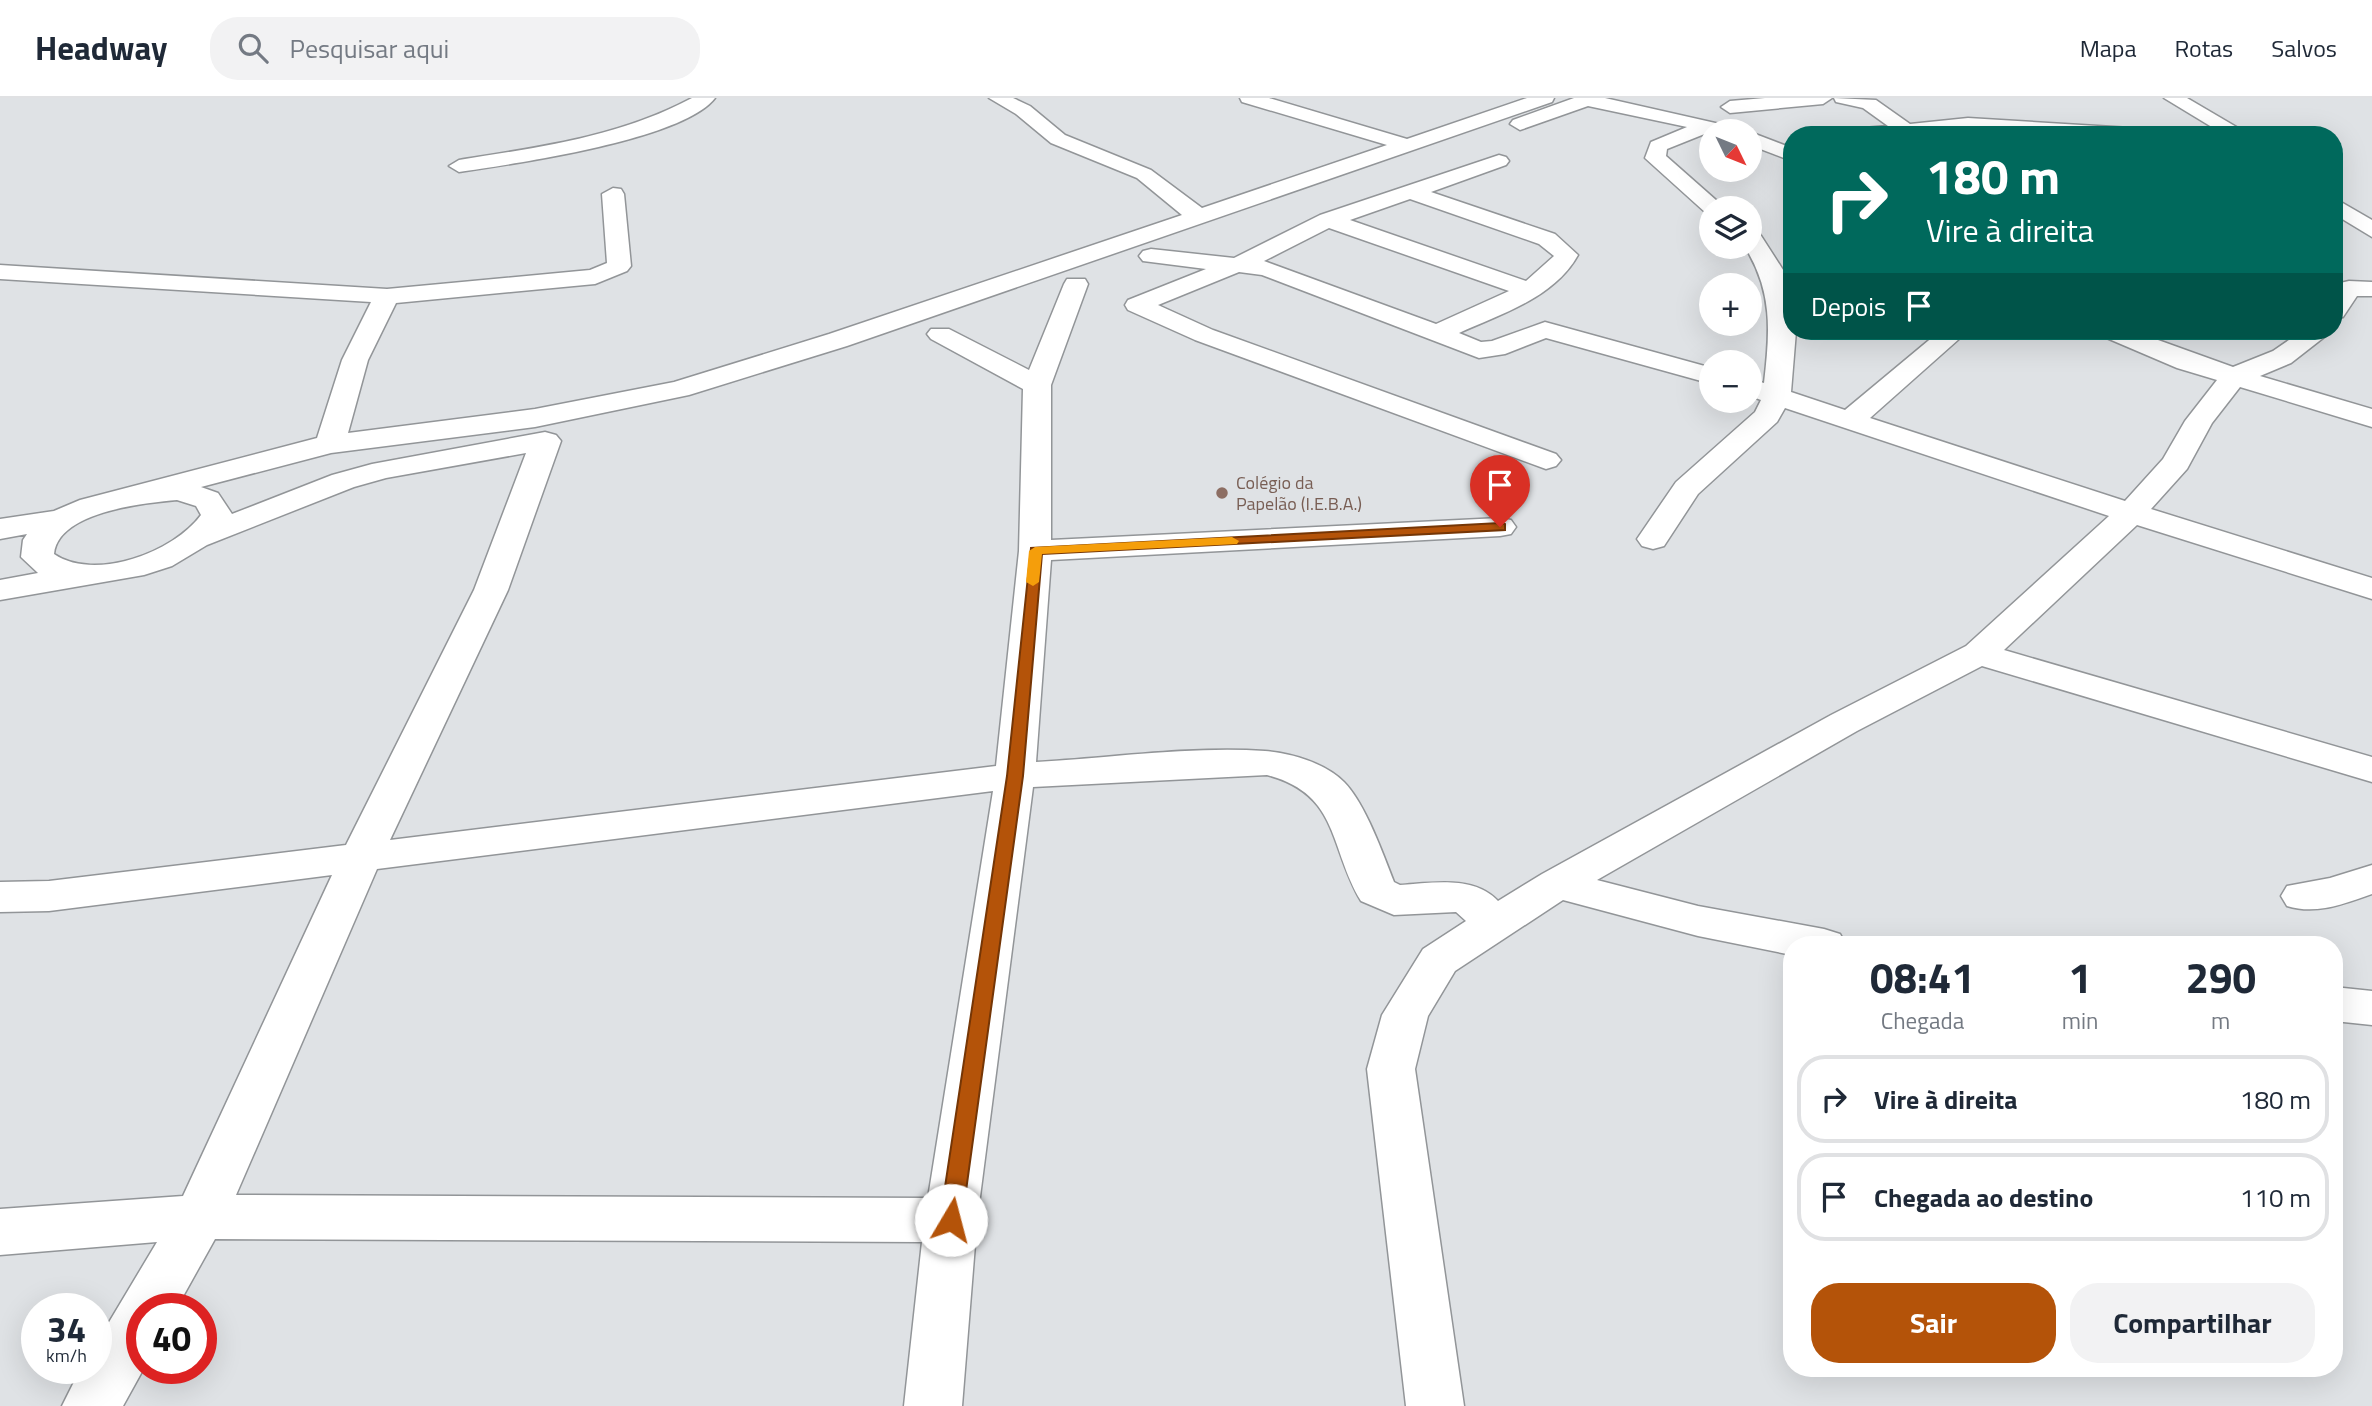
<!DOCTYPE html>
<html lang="pt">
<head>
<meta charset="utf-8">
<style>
  body { margin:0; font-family:"Titillium Web",sans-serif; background:#f2f2f3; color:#1f2937; height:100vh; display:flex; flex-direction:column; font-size:26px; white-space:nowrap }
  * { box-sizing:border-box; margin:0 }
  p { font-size:23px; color:#747a83 }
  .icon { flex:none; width:38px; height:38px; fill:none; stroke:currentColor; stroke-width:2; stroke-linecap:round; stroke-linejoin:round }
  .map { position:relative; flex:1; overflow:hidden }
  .details { position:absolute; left:1783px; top:838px; width:560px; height:441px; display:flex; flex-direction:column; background:#fff; border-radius:28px; box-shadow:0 7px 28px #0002 }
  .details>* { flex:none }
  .top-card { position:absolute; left:1783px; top:28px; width:560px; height:214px; border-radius:28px; box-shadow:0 7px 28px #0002; background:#00695c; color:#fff; overflow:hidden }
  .needle { width:46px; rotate:133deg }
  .fabs { position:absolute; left:1699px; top:21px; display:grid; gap:14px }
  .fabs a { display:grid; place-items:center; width:63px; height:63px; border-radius:50%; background:#fff; box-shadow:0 7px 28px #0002; font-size:35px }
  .speed { position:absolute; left:21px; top:1195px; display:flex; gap:14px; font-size:35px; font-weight:700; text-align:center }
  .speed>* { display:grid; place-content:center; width:91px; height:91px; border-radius:50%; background:#fff; box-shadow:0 7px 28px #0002; line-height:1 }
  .speed small { font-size:18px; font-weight:400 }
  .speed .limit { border:10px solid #d22; background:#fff; color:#111 }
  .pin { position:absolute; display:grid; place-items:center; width:60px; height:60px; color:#fff; margin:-72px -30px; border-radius:50% 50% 50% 0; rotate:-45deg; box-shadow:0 0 7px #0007 }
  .pin .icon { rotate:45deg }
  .me { position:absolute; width:77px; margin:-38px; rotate:8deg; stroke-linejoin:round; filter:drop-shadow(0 0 5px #0008) }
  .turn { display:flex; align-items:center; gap:24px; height:147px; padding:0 28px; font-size:32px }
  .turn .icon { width:91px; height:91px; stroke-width:2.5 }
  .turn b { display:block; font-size:49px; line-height:60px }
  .then { display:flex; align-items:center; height:66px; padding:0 28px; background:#0003; gap:14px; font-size:26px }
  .eta { display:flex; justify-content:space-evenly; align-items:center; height:119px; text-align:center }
  .eta b { font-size:42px; font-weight:700; line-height:49px }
  .action { display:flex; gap:14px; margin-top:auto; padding:14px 28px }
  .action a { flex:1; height:80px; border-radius:28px; background:#b45309; color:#fff; font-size:28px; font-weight:700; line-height:80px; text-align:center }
  .action a+a { background:#f2f2f3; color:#1f2937 }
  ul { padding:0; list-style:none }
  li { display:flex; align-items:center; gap:21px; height:88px; margin:0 14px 10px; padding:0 14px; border:4px solid #e0e1e3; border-radius:28px }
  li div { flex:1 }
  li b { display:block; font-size:26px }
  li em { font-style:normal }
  header { display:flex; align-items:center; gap:42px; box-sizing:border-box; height:98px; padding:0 35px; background:#fff; border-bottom:2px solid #e0e1e3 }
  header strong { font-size:33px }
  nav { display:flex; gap:38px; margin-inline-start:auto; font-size:24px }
  .search { width:490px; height:63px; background:#f2f2f3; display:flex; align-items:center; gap:18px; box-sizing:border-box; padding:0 24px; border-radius:28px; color:#747a83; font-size:26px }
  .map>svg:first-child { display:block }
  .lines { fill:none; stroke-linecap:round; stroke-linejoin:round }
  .minor-casing { stroke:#929598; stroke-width:3 }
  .minor { fill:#fff; fill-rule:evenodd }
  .route { fill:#b45309; stroke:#753606; stroke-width:2 }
  .slow { fill:#f59e0b }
  .education-dot { fill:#8d6e63; stroke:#dfe2e5; stroke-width:2.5 }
  .labels { text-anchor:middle; stroke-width:5; stroke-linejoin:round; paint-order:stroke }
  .far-education-label { font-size:18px; fill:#785e54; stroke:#dfe2e5; text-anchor:start }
</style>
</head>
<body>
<header>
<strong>Headway</strong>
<div class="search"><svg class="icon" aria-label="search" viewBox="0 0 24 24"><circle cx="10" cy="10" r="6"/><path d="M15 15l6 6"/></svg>Pesquisar aqui</div>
<nav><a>Mapa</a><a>Rotas</a><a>Salvos</a></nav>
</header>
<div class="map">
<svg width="2372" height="1308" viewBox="0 0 2372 1308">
  <rect width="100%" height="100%" fill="#dfe2e5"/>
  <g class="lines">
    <g class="minor-casing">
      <g id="minor">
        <path d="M692,0H715C683,42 513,66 459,74L449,68L459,62C540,49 619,39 692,0Z"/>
        <path d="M989,0H1013L1030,8L1065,37L1151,72L1202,110L1387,47L1242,4L1240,0H1269L1407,41L1527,0H1554L1552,4L847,248L689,297L535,329L331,355L201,389L218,395L232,416L332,377L372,366L545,334L556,337L561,343L508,492L390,742L996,668L1019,453L1023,291L931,241L927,236L931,231H949L1029,272L1064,186L1067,181H1085L1088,186L1051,287V442L1500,420L1511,422L1516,429L1511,436L1500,438L1051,462L1036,664C1110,660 1191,648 1265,653C1291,655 1325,665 1344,684C1365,705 1383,756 1394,784L1400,787C1432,785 1474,777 1498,803L1542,776L1831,617L1966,548L2109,418L1785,310L1777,324L1698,396L1664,448L1653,451L1642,448L1637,441L1676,384L1755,314L1761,302L1750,298V281L1764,285C1770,234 1773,194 1745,149H1750V131L1758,133L1785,175L1792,233H1796L1791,294L1845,312L1940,233H1968L1870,320L2125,403L2163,361L2185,323L2217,282L2177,270L2102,238L2098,233H2133L2233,269L2273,253L2302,233H2332L2291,265L2260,278L2372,311V329L2240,289L2212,325L2187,371L2151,411L2372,480V501L2137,427L2004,552L2372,659V684L1982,568L1857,633L1597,782L1698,808L1824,831L1840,836L1846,847H1792V857L1698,838L1563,802L1455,873L1428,918L1415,971L1464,1308H1406L1367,971L1382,917L1423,851L1466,823L1456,814L1394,817L1361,803C1329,750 1340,696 1267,677L1033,689L977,1122L962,1308H904L922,1144L215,1141L176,1211H142L144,1270L123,1308H62L81,1270H96V1246L157,1144L0,1157V1111L183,1098L332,777L49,813L0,814V784L49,783L346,747L474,492L526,355L386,380L354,389L207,447L172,468L144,477L0,502V482L38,475L21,459L23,442L27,436L0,441V421L54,413L80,402L317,340L342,262L371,204L0,181V167L387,191L590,172L607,165L602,96L613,90L621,91L624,96L631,168L627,173L595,186L396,205L368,262L348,335L535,311L674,284L829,236L1182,117L1137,80L1051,45L1016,16ZM177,402L196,408L201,417C174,454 95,484 54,456C58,414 143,405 177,402ZM993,693L928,1100L236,1097L377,771Z"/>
        <polygon points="1574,0 1605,0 1733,29 1736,33 1712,33 1667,51 1666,58 1725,110 1712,110 1712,116 1706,115 1645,60 1651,44 1687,29 1588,8 1520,32 1510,26 1513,22"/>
        <polygon points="1765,0 1832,0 1823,6 1730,15 1721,9 1730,3"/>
        <polygon points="1834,0 1876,2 1910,26 1968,20 2147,31 2157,37 2047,37 1968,32 1916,37 1841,37 1851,31 1888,28 1863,10 1836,4"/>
        <polygon points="2164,0 2187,0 2250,37 2225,37"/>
        <polygon points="1750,34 1792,50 1792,63 1750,47"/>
        <path d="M1499,57L1506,59L1509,63L1506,67L1431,94L1555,136L1578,157C1554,200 1501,216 1459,235L1481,244L1492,243L1545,224L1712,270V286L1546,240L1505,256L1479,260L1262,177L1239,174L1158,207L1213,232L1556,356L1561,362L1556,368L1546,371L1195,242L1128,212L1125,207L1128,202L1206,171L1143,163L1139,158L1143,153L1151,151L1234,160L1320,117ZM1410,101L1539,146L1554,158L1526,183L1350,122ZM1329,130L1509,193L1436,226L1264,163Z"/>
        <polygon points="2334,100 2372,122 2372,139 2334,116"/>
        <polygon points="2349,183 2372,184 2372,198 2357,198 2343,219 2334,221 2334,194 2340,185"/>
        <path d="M2372,767V796C2344,806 2316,817 2287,808L2281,798L2287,788L2330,780Z"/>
        <polygon points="2334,889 2372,893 2372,927 2334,923"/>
      </g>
    </g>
    <use href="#minor" class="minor"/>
  </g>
  <polygon class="route" points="1500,425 1505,426 1505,432 1042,456 1023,678 962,1122 959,1129 951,1132 944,1129 940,1122 1007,678 1031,450"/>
  <polygon class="slow" points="1232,439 1239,443 1237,446 1042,456 1039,484 1033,488 1026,484 1029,453 1035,449"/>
  <circle class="education-dot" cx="1222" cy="395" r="7"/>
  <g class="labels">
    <g class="far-education-label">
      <text x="1236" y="391">Colégio da<tspan x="1236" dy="21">Papelão (I.E.B.A.)</tspan></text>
    </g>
  </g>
</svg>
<div class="fabs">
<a><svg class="needle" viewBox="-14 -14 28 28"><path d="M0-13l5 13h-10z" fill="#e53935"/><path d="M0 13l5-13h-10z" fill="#747a83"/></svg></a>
<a><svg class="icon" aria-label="layers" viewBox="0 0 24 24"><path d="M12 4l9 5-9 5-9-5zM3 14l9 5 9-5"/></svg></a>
<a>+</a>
<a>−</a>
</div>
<div class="speed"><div>34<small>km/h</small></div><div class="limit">40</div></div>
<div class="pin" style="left:1500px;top:429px;background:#d93025"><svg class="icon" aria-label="arrive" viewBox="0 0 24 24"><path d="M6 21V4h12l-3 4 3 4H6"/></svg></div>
<svg class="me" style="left:951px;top:1122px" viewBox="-20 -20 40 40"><circle r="19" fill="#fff"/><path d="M0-13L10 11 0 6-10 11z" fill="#b45309"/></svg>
<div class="top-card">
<div class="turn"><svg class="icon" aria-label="right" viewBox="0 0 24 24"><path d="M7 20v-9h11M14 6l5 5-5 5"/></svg><div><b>180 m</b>Vire à direita</div></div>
<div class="then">Depois<svg class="icon" aria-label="arrive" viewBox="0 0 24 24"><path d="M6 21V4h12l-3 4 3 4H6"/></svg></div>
</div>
<section class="details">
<div class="eta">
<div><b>08:41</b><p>Chegada</p></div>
<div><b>1</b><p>min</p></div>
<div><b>290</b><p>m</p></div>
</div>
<ul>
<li><svg class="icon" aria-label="right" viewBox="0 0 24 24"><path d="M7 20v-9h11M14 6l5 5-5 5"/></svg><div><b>Vire à direita</b></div><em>180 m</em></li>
<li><svg class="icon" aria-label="arrive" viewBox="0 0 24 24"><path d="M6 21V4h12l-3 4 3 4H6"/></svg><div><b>Chegada ao destino</b></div><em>110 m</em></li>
</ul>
<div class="action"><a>Sair</a><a>Compartilhar</a></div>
</section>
</div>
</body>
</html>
